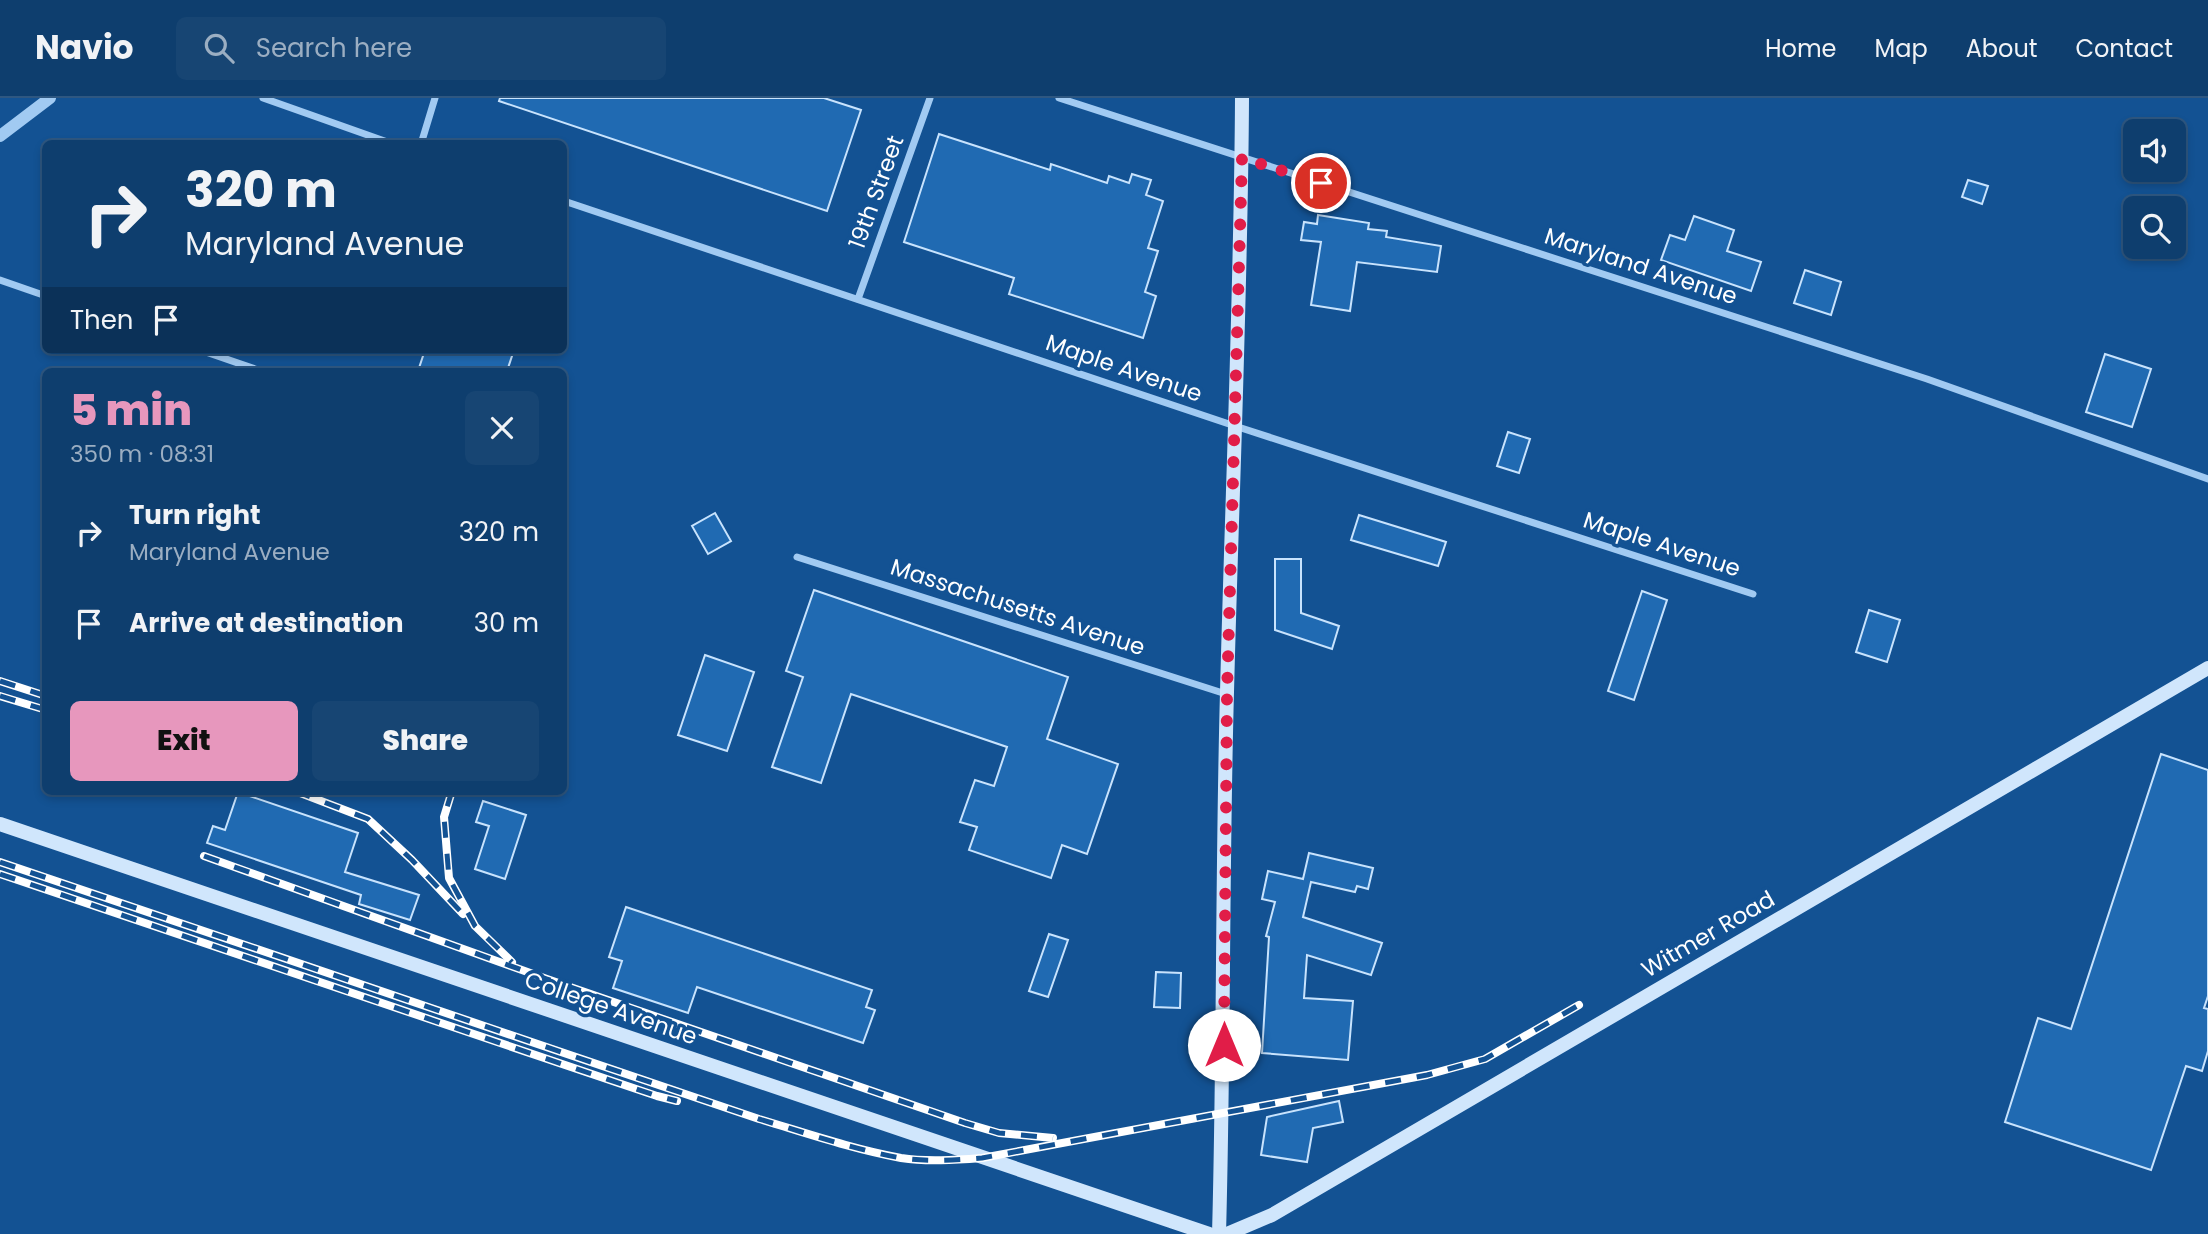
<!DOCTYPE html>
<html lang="en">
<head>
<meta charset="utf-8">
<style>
  body { margin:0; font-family:Poppins,sans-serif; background:#174573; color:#f1f3f6; height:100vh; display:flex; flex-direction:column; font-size:26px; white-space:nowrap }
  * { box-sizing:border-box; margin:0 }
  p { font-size:23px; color:#9baec2 }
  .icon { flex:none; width:38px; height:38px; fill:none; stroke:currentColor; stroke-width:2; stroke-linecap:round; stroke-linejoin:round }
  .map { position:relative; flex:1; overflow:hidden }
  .side { position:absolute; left:42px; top:270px; width:525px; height:427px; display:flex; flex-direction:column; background:#0e3e6e; border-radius:10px; box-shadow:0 4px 10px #0003,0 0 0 2px #2e5781 }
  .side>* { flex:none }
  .guide { position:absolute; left:42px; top:42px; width:525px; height:214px; border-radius:10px; box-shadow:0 4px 10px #0003,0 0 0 2px #2e5781; background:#0e3e6e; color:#f1f3f6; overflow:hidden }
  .buttons { position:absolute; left:2123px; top:21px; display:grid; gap:14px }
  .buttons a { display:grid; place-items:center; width:63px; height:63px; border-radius:10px; background:#0e3e6e; box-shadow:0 4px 10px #0003,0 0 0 2px #2e5781; font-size:35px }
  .pin { position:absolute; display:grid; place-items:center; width:60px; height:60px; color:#fff; margin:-30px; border:4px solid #fff; border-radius:50%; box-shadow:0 2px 7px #0007 }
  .me { position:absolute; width:77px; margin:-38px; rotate:0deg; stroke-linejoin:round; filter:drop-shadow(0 0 5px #0008) }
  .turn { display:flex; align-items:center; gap:24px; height:147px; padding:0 28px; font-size:32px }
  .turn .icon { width:91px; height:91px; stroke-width:2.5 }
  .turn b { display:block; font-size:49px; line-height:60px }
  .then { display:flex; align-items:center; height:66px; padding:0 28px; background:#0003; gap:14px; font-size:26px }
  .round { display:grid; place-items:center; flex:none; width:74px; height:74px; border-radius:10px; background:#174573 }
  .head { display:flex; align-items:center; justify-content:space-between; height:119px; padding:0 28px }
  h1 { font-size:42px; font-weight:800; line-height:52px; color:#e797bd }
  .button { display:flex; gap:14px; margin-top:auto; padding:14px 28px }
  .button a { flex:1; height:80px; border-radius:10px; background:#e797bd; color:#111; font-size:28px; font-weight:800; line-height:80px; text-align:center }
  .button a+a { background:#174573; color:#f1f3f6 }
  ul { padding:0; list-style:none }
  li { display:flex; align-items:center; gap:21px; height:91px; padding:0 28px }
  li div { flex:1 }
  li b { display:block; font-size:26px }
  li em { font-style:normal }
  header { display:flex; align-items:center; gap:42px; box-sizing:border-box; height:98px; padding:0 35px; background:#0e3e6e; border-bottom:2px solid #2e5781 }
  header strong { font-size:33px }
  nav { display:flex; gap:38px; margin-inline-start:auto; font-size:24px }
  .search { width:490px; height:63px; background:#174573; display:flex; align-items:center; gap:18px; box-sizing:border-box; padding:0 24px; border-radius:10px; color:#9baec2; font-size:26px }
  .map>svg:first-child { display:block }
  .building { fill:#206ab2; stroke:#c8e3fd; stroke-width:2 }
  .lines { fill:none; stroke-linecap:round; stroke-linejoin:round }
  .minor { stroke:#a1caf2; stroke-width:7 }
  .tertiary { stroke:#a1caf2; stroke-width:12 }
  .secondary { stroke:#d0e6fc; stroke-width:14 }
  .rail-casing { stroke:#fff; stroke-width:8 }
  .rail { stroke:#135293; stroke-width:5; stroke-dasharray:16; stroke-linecap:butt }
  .route { stroke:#e11d48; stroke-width:12; stroke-dasharray:0 21.6 }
  .labels { text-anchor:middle; stroke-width:7; stroke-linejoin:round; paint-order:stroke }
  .street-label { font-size:23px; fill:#fff; stroke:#135293 }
</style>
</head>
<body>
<header>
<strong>Navio</strong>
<div class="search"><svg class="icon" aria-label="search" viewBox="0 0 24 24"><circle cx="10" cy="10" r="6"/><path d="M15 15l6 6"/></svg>Search here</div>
<nav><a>Home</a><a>Map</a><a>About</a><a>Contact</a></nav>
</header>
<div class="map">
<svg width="2208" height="1136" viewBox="0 0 2208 1136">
  <rect width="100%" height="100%" fill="#135293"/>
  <g class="building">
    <polygon points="500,0 824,0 861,12 827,113 499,3"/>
    <polygon points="939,36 1050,72 1051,66 1107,85 1109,78 1129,85 1132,76 1151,82 1146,97 1163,103 1148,150 1158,153 1145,194 1156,198 1143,240 1009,196 1014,180 904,144"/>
    <polygon points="1968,82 1988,88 1982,106 1962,99"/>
    <polygon points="1318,117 1369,125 1368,131 1387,133 1386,139 1441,148 1437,174 1357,164 1350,213 1311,207 1321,144 1301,142 1304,124 1317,126"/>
    <polygon points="1694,118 1734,132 1727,153 1761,164 1751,193 1661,162 1670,137 1685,142"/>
    <polygon points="1805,172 1841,184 1831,217 1794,205"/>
    <polygon points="425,252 514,252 507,273 418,273"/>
    <polygon points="2105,256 2151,271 2132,329 2086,314"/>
    <polygon points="1508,334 1530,341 1519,375 1497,368"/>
    <polygon points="715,415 731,443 708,456 692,428"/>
    <polygon points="1359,417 1446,444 1438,468 1351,442"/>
    <polygon points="1275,461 1301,461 1301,515 1339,528 1332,551 1275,532"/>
    <polygon points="814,492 1068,579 1047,641 1118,666 1087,756 1062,747 1051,780 969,752 977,729 960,724 975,682 994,688 1007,649 851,596 821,685 772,669 803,579 786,573"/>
    <polygon points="1642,493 1667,502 1634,602 1608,593"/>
    <polygon points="1869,512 1900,522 1887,564 1856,554"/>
    <polygon points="705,557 754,574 727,653 678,637"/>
    <polygon points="2161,656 2208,672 2208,898 2204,910 2208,911 2208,953 2202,973 2186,968 2151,1072 2005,1024 2038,920 2071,931"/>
    <polygon points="238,694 358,735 345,774 419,797 410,822 359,806 361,797 207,745 213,728 225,732"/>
    <polygon points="483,703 526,717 505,781 475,771 489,728 476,724"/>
    <polygon points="1309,755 1373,770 1368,791 1357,788 1355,794 1311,784 1303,819 1382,845 1371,877 1307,857 1304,900 1353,903 1348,962 1262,955 1269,839 1266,838 1275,804 1262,801 1268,773 1303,781"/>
    <polygon points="626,809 872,892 866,909 875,912 863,945 697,889 688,915 613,890 622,863 609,859"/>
    <polygon points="1049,836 1068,842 1048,899 1029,893"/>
    <polygon points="1156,874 1181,875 1180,910 1154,909"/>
    <polygon points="1339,1003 1343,1024 1313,1030 1307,1064 1261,1057 1267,1019"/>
  </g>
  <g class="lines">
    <g class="minor">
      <polyline points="263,0 393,46"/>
      <polyline points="1059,0 1927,281 2208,381"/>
      <polyline points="421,46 435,0"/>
      <polyline points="564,103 1235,328 1753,496"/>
      <polyline points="0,182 46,198"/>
      <polyline points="858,201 930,0"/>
      <polyline points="200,252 261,273"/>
      <polyline points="797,459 1226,596"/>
    </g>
    <polyline class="tertiary" points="0,38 50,0"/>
    <g class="secondary">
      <polyline points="0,726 1209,1136"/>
      <path d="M1219,1136C1224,955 1222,774 1227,594C1232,396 1241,198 1242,0"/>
      <polyline points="1227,1136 1272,1117 2208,570"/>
    </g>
    <g class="rail-casing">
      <g id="rail">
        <polyline points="0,583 46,598"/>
        <polyline points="0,598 46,612"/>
        <polyline points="295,693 368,721 412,762 463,816"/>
        <polyline points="452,693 444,719 449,780 475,828 512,864"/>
        <polyline points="204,758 547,881 965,1025 999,1035 1053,1040"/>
        <path d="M0,764L759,1021C806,1035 852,1051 901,1060C927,1064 955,1062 982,1060L1427,977L1485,961L1579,907"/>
        <polyline points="0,776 657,998 677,1003"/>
      </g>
    </g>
    <use href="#rail" class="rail"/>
  </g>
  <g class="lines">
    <polyline class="route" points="1224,947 1227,596 1242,60 1321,85"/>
  </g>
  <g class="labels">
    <g class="street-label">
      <text transform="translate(876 94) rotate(-70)" y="8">19th Street</text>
      <text transform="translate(1641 168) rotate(18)" y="8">Maryland Avenue</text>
      <text transform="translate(1124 270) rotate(19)" y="8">Maple Avenue</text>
      <text transform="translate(1662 446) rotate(18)" y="8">Maple Avenue</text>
      <text transform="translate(1018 509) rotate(18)" y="8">Massachusetts Avenue</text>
      <text transform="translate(1708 836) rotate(-30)" y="8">Witmer Road</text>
      <text transform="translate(611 910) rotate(19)" y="8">College Avenue</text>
    </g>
  </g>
</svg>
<div class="buttons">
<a><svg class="icon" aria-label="sound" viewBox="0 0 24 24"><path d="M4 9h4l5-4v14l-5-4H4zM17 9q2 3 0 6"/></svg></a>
<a><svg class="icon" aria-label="search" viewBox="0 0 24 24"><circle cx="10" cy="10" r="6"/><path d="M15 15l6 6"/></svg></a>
</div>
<div class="pin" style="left:1321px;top:85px;background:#d93025"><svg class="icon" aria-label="arrive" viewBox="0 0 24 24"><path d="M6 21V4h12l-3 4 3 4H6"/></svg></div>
<svg class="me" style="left:1224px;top:947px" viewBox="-20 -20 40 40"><circle r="19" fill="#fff"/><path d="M0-13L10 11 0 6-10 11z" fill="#e11d48"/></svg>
<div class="guide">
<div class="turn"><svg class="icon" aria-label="right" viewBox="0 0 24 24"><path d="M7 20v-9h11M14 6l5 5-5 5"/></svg><div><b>320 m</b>Maryland Avenue</div></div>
<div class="then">Then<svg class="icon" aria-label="arrive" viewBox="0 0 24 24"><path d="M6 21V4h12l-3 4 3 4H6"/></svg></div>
</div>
<section class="side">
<div class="head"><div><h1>5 min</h1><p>350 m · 08:31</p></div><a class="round"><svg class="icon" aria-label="close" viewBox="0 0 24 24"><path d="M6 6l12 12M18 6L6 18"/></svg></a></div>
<ul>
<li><svg class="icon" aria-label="right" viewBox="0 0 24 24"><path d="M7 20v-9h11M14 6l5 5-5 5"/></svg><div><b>Turn right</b><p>Maryland Avenue</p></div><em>320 m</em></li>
<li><svg class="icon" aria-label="arrive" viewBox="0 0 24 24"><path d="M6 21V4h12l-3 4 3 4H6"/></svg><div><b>Arrive at destination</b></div><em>30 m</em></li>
</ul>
<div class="button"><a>Exit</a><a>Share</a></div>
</section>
</div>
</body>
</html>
